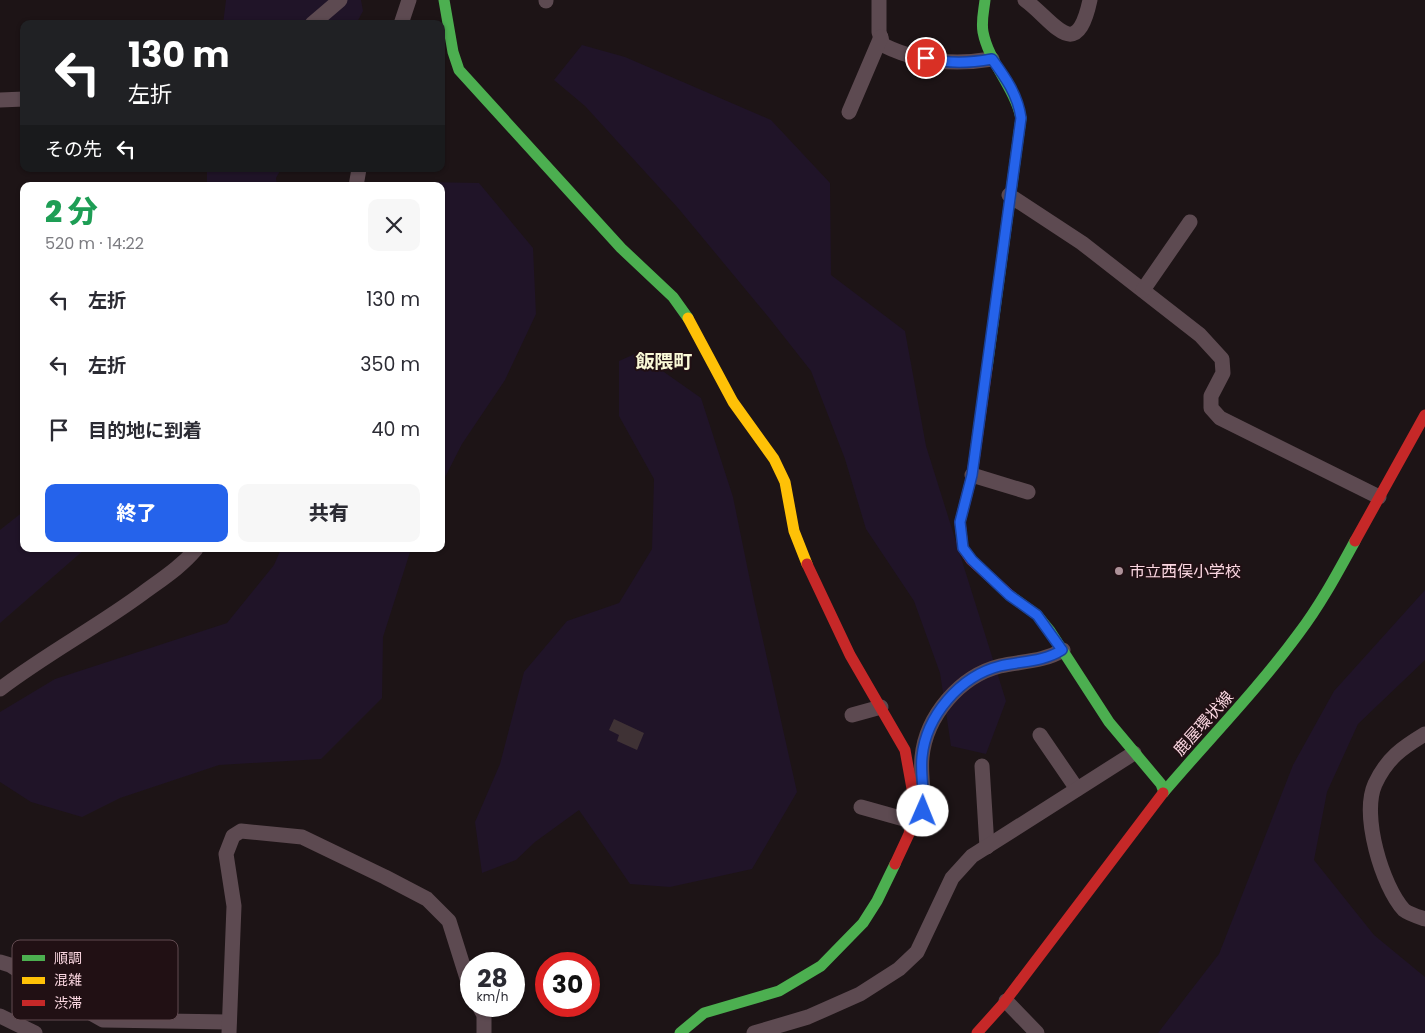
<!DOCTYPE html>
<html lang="ja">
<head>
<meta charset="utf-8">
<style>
  body { margin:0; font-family:Poppins,"Noto Sans JP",sans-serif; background:#f7f7f7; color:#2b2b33; height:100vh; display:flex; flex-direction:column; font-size:19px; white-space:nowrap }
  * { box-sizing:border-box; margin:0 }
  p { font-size:16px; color:#7c7c81 }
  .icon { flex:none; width:28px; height:28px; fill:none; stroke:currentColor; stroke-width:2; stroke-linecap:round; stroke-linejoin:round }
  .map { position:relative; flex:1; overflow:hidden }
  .details { position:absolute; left:20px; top:182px; width:425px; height:370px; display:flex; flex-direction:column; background:#fff; border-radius:10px; box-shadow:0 1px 4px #0004 }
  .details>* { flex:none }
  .hud { position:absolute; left:20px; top:20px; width:425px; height:152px; border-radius:10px; box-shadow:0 1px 4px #0004; background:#202124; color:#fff; overflow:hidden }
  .speed { position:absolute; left:460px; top:952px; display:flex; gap:10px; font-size:25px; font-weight:700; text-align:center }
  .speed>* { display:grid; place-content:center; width:65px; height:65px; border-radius:50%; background:#fff; box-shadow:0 1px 4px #0004; line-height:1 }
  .speed small { font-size:12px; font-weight:400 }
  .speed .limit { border:8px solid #d22; background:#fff; color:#111 }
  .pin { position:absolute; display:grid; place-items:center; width:42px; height:42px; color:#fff; margin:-21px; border:2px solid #fff; border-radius:50%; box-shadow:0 1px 5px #0007 }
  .me { position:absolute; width:55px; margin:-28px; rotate:1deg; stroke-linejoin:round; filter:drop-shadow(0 0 4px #0008) }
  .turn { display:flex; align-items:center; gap:18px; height:105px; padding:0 25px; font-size:22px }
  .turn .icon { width:65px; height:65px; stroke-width:2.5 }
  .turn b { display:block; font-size:35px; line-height:42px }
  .then { display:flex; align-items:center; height:48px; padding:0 25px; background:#0003; gap:10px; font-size:19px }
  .round { display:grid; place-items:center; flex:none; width:52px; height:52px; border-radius:10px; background:#f7f7f7 }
  .headline { display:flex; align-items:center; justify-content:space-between; height:85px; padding:0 25px }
  h1 { font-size:30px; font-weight:800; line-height:38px; color:#1e9e55 }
  .primary-button { display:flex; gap:10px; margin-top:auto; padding:10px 25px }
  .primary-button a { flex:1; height:58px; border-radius:10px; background:#2563eb; color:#fff; font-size:20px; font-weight:800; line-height:58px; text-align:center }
  .primary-button a+a { background:#f7f7f7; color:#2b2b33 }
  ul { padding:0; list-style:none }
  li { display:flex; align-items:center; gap:15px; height:65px; padding:0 25px }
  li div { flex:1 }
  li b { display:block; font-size:19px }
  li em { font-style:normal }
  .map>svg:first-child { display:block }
  .green { fill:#201428 }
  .building { fill:#3f3235 }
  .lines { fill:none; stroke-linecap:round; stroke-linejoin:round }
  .street { stroke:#5d4a51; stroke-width:15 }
  .fast { stroke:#4caf50; stroke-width:11 }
  .slow { stroke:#ffc107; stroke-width:11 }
  .jam { stroke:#c62828; stroke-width:11 }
  .route-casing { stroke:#184099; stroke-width:12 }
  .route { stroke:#2563eb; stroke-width:9 }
  .poi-dot { fill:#ad9299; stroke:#211014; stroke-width:2 }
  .labels { text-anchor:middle; stroke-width:4; stroke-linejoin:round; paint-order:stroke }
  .poi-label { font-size:16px; fill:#fad6e0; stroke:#211014; text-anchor:start }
  .street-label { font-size:16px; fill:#fad6e0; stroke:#211014 }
  .quarter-label { font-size:19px; font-weight:bold; fill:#faf9d7; stroke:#211014 }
  .key { fill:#211014; stroke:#624b51; stroke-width:1 }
  .key-label { font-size:14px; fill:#fad6e0 }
</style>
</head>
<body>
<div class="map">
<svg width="1425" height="1033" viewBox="0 0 1425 1033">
  <rect width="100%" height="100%" fill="#1d1416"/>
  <g class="green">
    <polygon points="226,0 361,0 363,11 356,24 223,24"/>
    <polygon points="582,45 625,57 771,120 830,183 831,275 905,331 926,446 1006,701 986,754 951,746 940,673 914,601 866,529 845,459 811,371 770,319 678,208 585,106 554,80"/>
    <polygon points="207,169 281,169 276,178 277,186 207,186"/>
    <polygon points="423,182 479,183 533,248 536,314 505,380 462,444 441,485 441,186 422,186"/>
    <polygon points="637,353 701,398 733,497 754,600 797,792 752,869 670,887 630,884 579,810 535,842 516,860 482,873 475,822 500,764 524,672 567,621 619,603 652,549 654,479 619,416 619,361"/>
    <polygon points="24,511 24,549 85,549 0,623 0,530"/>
    <polygon points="281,549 411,549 383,637 382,698 321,759 219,765 120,798 82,817 31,802 0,782 0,712 55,679 227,623 274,565"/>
    <polygon points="1425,590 1425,660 1358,724 1327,792 1314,860 1374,935 1425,977 1425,1033 1158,1033 1219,954 1293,765 1334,691"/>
  </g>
  <polygon class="building" points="614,719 644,733 637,750 617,741 619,735 609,730"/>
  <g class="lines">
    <g class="street">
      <polyline points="546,0 546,1"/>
      <path d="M879,0V32L883,45C917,62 956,65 992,59"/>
      <path d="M1025,0C1054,21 1076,65 1090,0"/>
      <polyline points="312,24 340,0"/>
      <polyline points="401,24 409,0"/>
      <polyline points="0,100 24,99"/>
      <polyline points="849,112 881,37"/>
      <polyline points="356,186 359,169"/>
      <polyline points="1009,195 1082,243 1200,335 1222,359 1223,373 1211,396 1211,408 1220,418 1379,497"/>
      <polyline points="1143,290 1190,222"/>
      <polyline points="972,475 1028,492"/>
      <path d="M0,689C46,654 97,627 143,593C162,579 181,567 196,549"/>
      <polyline points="852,715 881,707"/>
      <path d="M1425,734C1402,748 1387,758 1375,784C1361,815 1382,886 1404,910C1409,914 1419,917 1425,919"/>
      <polyline points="1040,735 1077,789"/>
      <polyline points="982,766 987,847"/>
      <polyline points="861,807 911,821"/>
      <path d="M913,815L923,811C925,793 920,775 922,757C926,716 960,676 1000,666C1022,661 1043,662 1063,650"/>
      <polyline points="0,962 10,965 36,982 103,1020 229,1022"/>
      <polyline points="1006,1001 1037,1033"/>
      <polyline points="479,1006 484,1015 484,1033"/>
      <polyline points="0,1016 35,1033"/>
      <polyline points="229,1033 234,906 226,854 233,836 241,831 302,837 385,877 427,899 449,921 471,991"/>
      <polyline points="754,1033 808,1017 860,994 899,969 917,952 952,878 972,856 1134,753"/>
    </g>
    <g class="fast">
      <polyline points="444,0 453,52 459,70 621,248 673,297 688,318"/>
      <path d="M985,0C984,10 981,21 983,32C989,63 1014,86 1021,118L987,368"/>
      <polyline points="1012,597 1037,615 1050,631 1109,722 1161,784 1164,792"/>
      <path d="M1163,793C1209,739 1258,689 1299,633C1321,604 1338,572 1355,541"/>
      <polyline points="680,1033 704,1013 779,991 821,966 863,923 877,901 895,864"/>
    </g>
    <polyline class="slow" points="688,318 733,402 774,459 785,482 794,531 807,564"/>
    <g class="jam">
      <polyline points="987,368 972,475 960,522 963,548 971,560 1012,597"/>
      <polyline points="1355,541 1425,415"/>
      <polyline points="807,564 850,655 905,750 913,794 913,815 909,834 895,864"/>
      <polyline points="977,1033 1003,1004 1163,793"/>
    </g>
  </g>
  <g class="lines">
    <g class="route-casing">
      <path id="route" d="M923,811C925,793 920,775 922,757C926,716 960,676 1000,666C1022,661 1043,662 1062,650L1037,615L1009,595L972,560L963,548L960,522L972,475L1021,118C1018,95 1005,77 992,59C969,63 949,64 926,58"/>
    </g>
    <use href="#route" class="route"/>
  </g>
  <circle class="poi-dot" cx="1119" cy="571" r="5"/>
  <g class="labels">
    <g class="poi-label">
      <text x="1129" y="577">市立西俣小学校</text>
    </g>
    <g class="street-label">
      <text transform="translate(1203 723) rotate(-48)" y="6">鹿屋環状線</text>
    </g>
    <g class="quarter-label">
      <text x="664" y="368">飯隈町</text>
    </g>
  </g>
  <rect x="12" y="940" width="166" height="80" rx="8" class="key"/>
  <rect x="22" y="955" width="23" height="6" fill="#4caf50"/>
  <rect x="22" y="977" width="23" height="7" fill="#ffc107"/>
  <rect x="22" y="1000" width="23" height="6" fill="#c62828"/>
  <g class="key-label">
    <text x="54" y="963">順調</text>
    <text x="54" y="985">混雑</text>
    <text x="54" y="1008">渋滞</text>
  </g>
</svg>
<div class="speed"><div>28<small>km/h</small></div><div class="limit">30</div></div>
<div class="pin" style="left:926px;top:58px;background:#d93025"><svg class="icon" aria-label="arrive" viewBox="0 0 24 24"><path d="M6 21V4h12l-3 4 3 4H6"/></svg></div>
<svg class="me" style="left:923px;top:811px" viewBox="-20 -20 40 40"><circle r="19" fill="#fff"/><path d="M0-13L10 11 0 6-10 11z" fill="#2563eb"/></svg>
<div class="hud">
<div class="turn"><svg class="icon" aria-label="left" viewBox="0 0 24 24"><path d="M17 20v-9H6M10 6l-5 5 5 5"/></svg><div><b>130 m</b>左折</div></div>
<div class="then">その先<svg class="icon" aria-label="left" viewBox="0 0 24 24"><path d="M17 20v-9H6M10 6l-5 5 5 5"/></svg></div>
</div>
<section class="details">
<div class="headline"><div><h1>2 分</h1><p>520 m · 14:22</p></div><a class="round"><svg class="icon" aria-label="close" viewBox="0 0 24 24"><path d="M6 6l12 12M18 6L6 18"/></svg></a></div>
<ul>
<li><svg class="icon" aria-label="left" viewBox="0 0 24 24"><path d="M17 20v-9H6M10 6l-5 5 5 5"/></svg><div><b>左折</b></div><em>130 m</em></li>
<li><svg class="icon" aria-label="left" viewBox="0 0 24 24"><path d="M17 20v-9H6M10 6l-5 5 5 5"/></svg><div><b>左折</b></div><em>350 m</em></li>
<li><svg class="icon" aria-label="arrive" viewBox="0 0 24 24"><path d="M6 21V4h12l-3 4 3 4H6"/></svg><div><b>目的地に到着</b></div><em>40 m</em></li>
</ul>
<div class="primary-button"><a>終了</a><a>共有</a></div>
</section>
</div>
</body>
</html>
